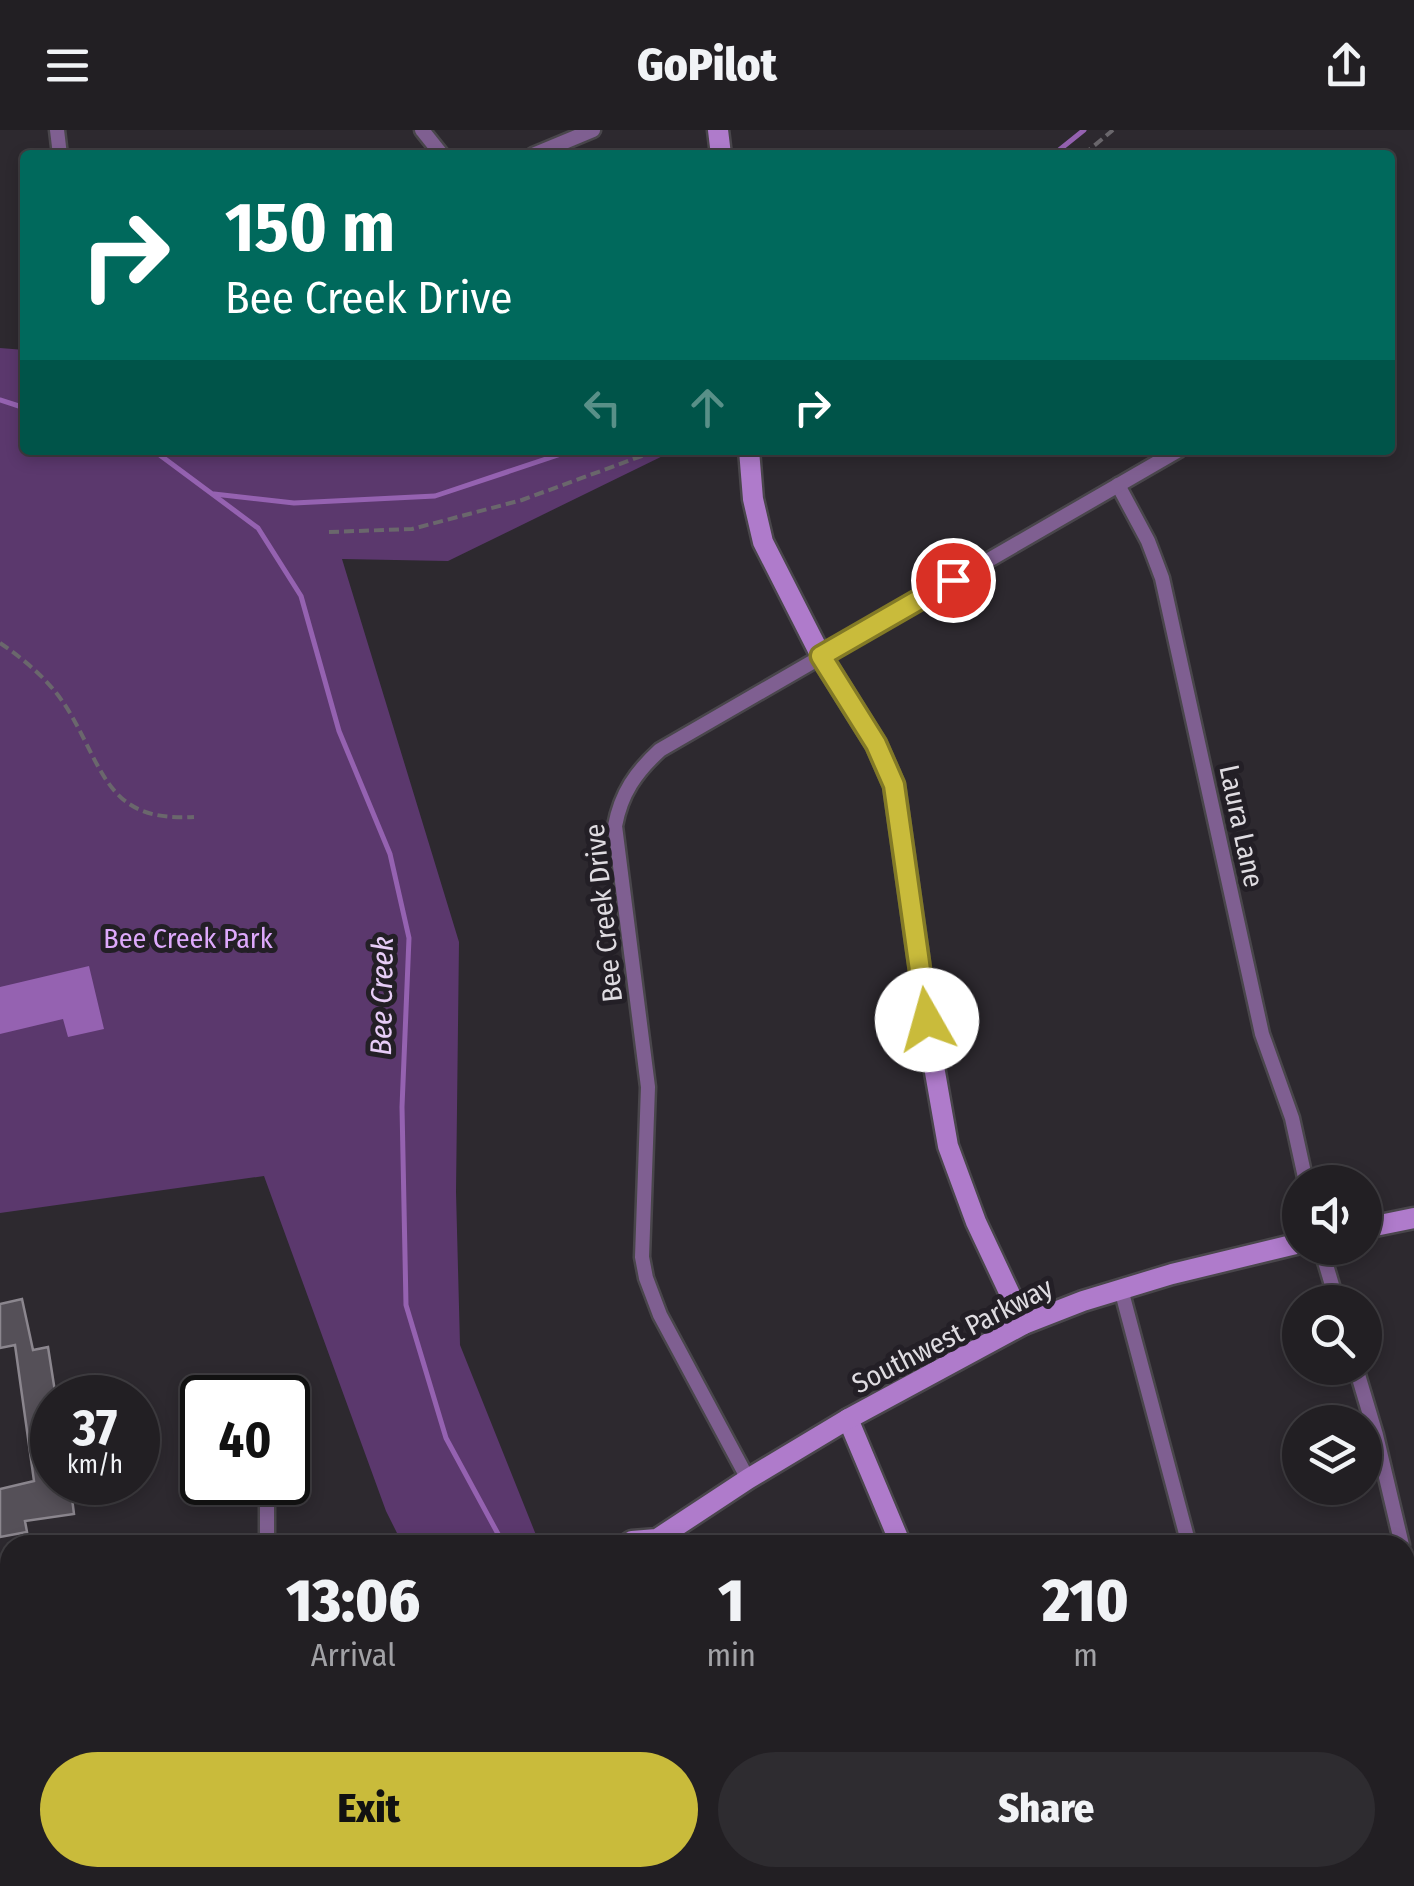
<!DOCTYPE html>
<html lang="en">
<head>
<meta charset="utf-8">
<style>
  body { margin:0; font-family:"Fira Sans Condensed",sans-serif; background:#2e2c30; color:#f1f3f6; height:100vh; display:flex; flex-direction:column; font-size:38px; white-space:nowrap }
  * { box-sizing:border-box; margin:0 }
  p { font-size:32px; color:#a2a2a6 }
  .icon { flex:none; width:55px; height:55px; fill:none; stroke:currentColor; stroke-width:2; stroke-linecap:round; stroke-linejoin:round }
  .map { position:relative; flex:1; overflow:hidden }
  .drawer { position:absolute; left:0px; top:1405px; width:1415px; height:352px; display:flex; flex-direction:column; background:#221f23; border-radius:30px 30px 0 0; box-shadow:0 5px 15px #0003,0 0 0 2px #3f3d41 }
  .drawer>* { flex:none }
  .top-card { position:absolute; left:20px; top:20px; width:1375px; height:305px; border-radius:10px; box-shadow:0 5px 15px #0003,0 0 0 2px #3f3d41; background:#00695c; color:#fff; overflow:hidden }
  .tools { position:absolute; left:1282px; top:1035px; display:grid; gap:20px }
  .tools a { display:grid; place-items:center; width:100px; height:100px; border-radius:50%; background:#221f23; box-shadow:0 5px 15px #0003,0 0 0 2px #3f3d41; font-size:50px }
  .speed { position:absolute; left:30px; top:1245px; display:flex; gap:20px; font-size:50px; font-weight:700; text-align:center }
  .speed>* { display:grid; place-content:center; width:130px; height:130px; border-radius:50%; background:#221f23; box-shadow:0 5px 15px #0003,0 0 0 2px #3f3d41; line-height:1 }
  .speed small { font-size:25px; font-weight:400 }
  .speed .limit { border:5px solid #111; border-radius:15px; background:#fff; color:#111 }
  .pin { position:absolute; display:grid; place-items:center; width:85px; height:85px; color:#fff; margin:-42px; border:5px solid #fff; border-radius:50%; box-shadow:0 2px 10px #0007 }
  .me { position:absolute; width:110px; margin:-55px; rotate:353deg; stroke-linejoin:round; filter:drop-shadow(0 0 8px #0008) }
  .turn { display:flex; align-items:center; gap:35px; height:210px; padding:0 40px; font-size:45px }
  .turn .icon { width:130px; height:130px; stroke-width:2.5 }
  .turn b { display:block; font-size:70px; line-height:85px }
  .lanes { display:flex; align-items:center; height:95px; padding:0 40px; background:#0003; justify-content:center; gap:50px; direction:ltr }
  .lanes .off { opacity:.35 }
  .eta { display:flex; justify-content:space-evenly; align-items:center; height:170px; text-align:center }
  .eta b { font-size:60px; font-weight:800; line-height:70px }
  .primary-button { display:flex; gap:20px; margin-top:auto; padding:20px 40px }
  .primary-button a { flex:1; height:115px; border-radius:60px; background:#c9bb3b; color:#111; font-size:40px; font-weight:800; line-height:115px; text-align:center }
  .primary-button a+a { background:#2e2c30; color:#f1f3f6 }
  header { display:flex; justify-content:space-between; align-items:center; height:130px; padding:0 40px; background:#221f23; font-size:45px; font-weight:800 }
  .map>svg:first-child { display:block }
  .green { fill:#5b386d }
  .water { fill:#9562b1 }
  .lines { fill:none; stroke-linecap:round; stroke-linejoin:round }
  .stream { stroke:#9562b1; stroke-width:5 }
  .building { fill:#555058; stroke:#8b868e; stroke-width:2.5 }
  .street-casing { stroke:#49464b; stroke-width:19 }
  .secondary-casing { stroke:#49464b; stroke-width:25 }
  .path { stroke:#6a676c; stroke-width:4; stroke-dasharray:10 5; stroke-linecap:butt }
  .street { stroke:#7f5f91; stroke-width:14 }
  .secondary { stroke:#af7bcb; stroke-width:20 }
  .route-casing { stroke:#837a26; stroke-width:25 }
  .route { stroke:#c9bb3b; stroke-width:18 }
  .labels { text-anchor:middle; stroke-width:10; stroke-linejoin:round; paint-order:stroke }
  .street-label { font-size:28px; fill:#dfdce1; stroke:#231f26 }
  .park-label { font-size:28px; fill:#dea9fc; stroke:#231f26 }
  .water-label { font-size:30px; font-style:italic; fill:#e7cdf7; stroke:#231f26 }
</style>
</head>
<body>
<header><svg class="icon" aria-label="menu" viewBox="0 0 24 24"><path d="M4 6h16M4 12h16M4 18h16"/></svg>GoPilot<svg class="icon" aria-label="share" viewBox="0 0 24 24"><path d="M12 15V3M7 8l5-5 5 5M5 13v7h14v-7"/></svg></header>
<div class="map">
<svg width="1414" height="1756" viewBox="0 0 1414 1756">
  <rect width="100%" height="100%" fill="#2d292f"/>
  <g class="green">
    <polygon points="0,218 25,220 25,320 675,320 448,431 342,429 459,812 456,1062 460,1215 540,1415 403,1415 386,1381 264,1046 0,1083"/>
    <polygon points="517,1748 726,1748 732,1756 518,1756"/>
  </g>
  <polygon class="water" points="89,836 104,899 68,907 63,889 0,904 0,857"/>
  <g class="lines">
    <g class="stream">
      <polyline points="1053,25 1084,0"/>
      <polyline points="0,270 25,278"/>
      <polyline points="153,320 258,398 301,466 339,601 390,724 409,808 402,977 406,1175 446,1308 504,1415"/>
      <polyline points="214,364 294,373 435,366 573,320"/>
      <polyline points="752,1748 758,1756"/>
    </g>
  </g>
  <polygon class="building" points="22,1169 33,1220 48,1217 56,1268 52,1268 52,1352 70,1352 74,1384 25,1391 27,1402 0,1407 0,1359 34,1351 15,1215 0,1218 0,1174"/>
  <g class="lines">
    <g class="street-casing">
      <g id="street">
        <polyline points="57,0 60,25"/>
        <polyline points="422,0 442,25"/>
        <polyline points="533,25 593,0"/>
        <polyline points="1118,355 1148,411 1162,448 1262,904 1292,988 1306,1052"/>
        <polyline points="1321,1118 1337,1172"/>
        <polyline points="1121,1159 1189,1415"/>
        <polyline points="1356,1238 1376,1305 1402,1415"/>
        <path d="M748,1349L660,1185L646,1148L642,1127L648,957L615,696C621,663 636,642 660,620L1179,320"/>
        <polyline points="267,1415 267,1362"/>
        <polyline points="1405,1430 1414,1469"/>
      </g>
    </g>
    <g class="secondary-casing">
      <g id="secondary">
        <polyline points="718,0 721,25"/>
        <polyline points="749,320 753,369 763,412 821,526 876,614 894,655 932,925 948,1016 976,1092 1024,1194"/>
        <polyline points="1365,1098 1414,1088"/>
        <polyline points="848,1289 901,1415"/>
        <polyline points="626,1415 632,1411 657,1409 748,1349 848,1289 1024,1194 1083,1171 1172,1144 1300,1113"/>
        <polyline points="1151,1748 1156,1756"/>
        <polyline points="154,1756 169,1748"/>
      </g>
    </g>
    <g class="path">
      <polyline points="1083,25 1113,0"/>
      <polyline points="329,402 412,399 522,370 658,320"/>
      <path d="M0,513C28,532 53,554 70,583C105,643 109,692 194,687"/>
    </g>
    <use href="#street" class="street"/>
    <use href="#secondary" class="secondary"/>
  </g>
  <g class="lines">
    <g class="route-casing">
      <polyline id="route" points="927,890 894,655 876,614 821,526 953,450"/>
    </g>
    <use href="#route" class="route"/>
  </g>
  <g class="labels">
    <g class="street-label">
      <text transform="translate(1242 696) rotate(78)" y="10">Laura Lane</text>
      <text transform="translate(603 783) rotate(-96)" y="10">Bee Creek Drive</text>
      <text transform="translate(952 1205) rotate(-27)" y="10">Southwest Parkway</text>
    </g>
    <g class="park-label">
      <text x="188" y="818">Bee Creek Park</text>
    </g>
    <g class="water-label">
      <text transform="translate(382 866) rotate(-89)" y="10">Bee Creek</text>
    </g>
  </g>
</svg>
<div class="tools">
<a><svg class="icon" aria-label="sound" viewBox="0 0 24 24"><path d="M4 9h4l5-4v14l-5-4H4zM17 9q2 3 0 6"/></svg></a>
<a><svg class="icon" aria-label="search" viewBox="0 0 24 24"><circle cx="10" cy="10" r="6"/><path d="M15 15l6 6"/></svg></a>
<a><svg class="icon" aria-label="layers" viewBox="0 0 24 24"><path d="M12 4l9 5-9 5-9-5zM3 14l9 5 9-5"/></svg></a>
</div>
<div class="speed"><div>37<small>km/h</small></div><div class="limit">40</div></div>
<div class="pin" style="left:953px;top:450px;background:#d93025"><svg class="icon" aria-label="arrive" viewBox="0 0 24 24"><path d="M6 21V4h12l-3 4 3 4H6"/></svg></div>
<svg class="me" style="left:927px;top:890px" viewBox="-20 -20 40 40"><circle r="19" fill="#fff"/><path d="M0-13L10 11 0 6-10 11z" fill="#c9bb3b"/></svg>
<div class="top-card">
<div class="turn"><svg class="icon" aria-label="right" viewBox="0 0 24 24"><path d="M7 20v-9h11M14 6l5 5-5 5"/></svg><div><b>150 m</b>Bee Creek Drive</div></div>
<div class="lanes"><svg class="icon off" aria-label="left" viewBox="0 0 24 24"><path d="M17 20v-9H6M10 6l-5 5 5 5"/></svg><svg class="icon off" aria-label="ahead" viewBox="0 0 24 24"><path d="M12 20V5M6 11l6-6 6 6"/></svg><svg class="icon" aria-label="right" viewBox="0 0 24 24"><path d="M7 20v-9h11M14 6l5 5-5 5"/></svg></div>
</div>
<section class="drawer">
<div class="eta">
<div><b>13:06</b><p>Arrival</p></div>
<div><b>1</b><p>min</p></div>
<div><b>210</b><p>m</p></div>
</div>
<div class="primary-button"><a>Exit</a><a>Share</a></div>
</section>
</div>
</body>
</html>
